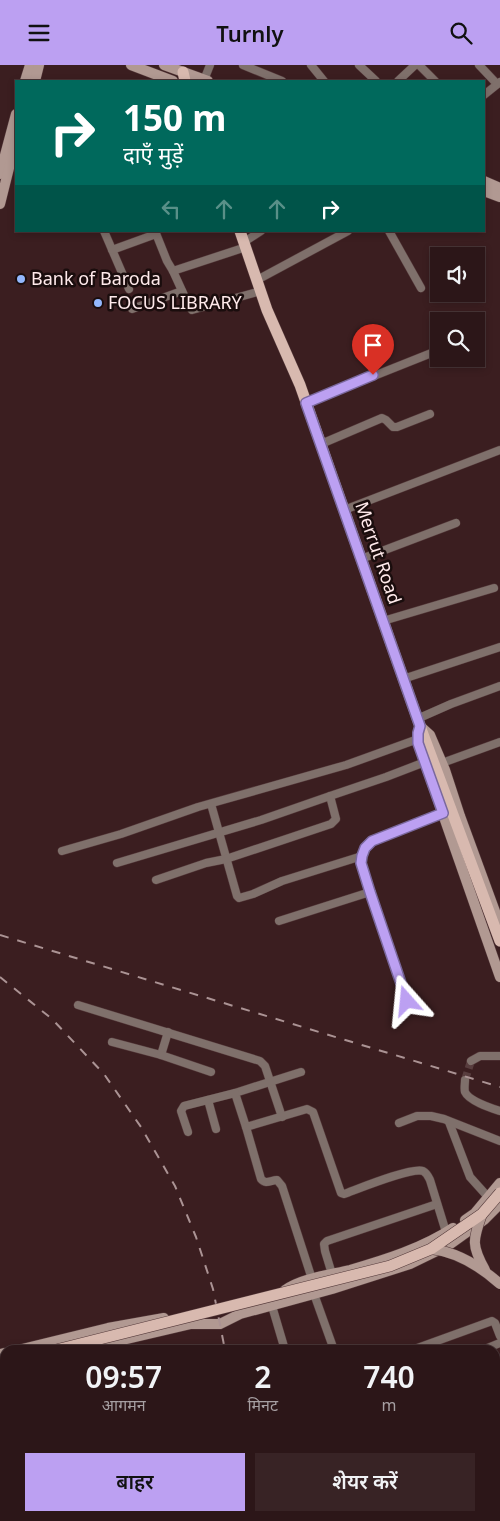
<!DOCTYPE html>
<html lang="hi">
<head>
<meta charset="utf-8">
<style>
  body { margin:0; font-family:"Noto Sans","Noto Sans Devanagari",sans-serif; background:#382325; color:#f1f3f6; height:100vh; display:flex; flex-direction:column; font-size:19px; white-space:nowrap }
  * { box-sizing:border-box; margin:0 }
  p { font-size:16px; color:#a69fa2 }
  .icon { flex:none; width:28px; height:28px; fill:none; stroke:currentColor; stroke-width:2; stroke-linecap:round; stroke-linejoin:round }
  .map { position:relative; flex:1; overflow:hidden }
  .drawer { position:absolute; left:0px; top:1280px; width:500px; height:176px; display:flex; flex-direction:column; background:#2c1618; border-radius:15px 15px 0 0; box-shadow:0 2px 8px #0003,0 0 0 1px #483537 }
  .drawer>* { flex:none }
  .guide { position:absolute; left:15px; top:15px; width:470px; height:152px; border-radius:0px; box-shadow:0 2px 8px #0003,0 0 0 1px #483537; background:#00695c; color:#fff; overflow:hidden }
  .controls { position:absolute; left:430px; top:182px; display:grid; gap:10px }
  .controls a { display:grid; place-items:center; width:55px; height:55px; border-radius:0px; background:#2c1618; box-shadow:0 2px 8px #0003,0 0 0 1px #483537; font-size:25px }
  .pin { position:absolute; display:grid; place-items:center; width:42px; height:42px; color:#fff; margin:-51px -21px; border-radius:50% 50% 50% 0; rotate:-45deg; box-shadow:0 0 5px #0007 }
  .pin .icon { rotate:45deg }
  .me { position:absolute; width:55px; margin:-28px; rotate:342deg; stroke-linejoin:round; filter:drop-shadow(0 0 4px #0008) }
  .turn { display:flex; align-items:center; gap:18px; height:105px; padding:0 25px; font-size:22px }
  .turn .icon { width:65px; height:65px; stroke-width:2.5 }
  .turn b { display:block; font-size:35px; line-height:42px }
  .lanes { display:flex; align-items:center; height:48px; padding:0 25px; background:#0003; justify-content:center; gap:25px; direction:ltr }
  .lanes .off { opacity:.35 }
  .eta { display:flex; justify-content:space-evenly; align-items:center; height:85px; text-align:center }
  .eta b { font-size:30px; font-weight:600; line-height:35px }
  .action { display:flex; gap:10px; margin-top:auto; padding:10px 25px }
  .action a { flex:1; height:58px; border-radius:0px; background:#bca0f2; color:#111; font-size:20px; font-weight:600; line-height:58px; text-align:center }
  .action a+a { background:#382325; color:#f1f3f6 }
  header { display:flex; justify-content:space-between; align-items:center; height:65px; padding:0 25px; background:#bca0f2; color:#111; font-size:22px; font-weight:600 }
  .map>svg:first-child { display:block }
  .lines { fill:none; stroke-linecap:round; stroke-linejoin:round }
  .street-tunnel { stroke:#583d3e; stroke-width:8; stroke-dasharray:8 4; stroke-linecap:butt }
  .street-casing { stroke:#563b3c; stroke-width:9 }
  .secondary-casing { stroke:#563b3c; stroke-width:11 }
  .primary-casing { stroke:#563b3c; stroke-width:12 }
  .street { stroke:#7f706b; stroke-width:8 }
  .secondary { stroke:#b19992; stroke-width:10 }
  .primary { stroke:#d8b9af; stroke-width:11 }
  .rail { stroke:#ab9394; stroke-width:2; stroke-dasharray:9 9; stroke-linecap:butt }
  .secondary-bridge-casing { stroke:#563b3c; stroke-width:11; stroke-linecap:butt }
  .primary-bridge-casing { stroke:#563b3c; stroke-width:12; stroke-linecap:butt }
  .secondary-bridge { stroke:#b19992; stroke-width:10 }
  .primary-bridge { stroke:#d8b9af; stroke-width:11 }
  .route-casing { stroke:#7a689d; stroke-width:12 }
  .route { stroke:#bca0f2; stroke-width:9 }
  .poi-dot { fill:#93b7fd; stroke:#1a0d0d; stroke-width:2 }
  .labels { text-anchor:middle; stroke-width:5; stroke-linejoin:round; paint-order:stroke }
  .poi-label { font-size:18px; fill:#ffeaeb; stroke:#1a0d0d; text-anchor:start }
  .street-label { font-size:18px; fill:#ffeaeb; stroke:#1a0d0d }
</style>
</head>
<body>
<header><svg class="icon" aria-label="menu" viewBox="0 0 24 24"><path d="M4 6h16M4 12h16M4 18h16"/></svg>Turnly<svg class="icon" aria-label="search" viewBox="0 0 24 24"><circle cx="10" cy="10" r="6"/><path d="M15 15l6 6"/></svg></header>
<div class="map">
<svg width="500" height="1456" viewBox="0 0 500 1456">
  <rect width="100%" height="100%" fill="#3b1e20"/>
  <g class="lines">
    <polyline class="street-tunnel" points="465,1015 471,996"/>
    <g class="street-casing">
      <g id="street">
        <polyline points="243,0 282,16"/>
        <polyline points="311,0 324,16"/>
        <polyline points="359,0 376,16"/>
        <polyline points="419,0 435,16"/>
        <polyline points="479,0 497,19"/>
        <polyline points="204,15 210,0"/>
        <polyline points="398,16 415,0"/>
        <polyline points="484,30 500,17"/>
        <polyline points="104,166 129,224"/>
        <polyline points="155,166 167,196 173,206 246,182"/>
        <polyline points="389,166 421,223"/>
        <polyline points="244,177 261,166"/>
        <polyline points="112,185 156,169"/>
        <polyline points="173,206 189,241 192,245 261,226"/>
        <polyline points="257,215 348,166"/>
        <polyline points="132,244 182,226"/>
        <polyline points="306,338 439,285"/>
        <polyline points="321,379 382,353 386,355 393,362 397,362 430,349"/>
        <polyline points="344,445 500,385"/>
        <polyline points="361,494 456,458"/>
        <polyline points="383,556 494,523"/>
        <polyline points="403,614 500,582"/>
        <polyline points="417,654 451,639 500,621"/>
        <polyline points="442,698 500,677"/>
        <polyline points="330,731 386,712 425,697"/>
        <polyline points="211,739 237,831 239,833 253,829 282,816 362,791"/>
        <polyline points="62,786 121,769 198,742 346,700 418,674"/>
        <polyline points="117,798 261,755 330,731 336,754 331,759 226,794 206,798 156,815"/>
        <polyline points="279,856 370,827"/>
        <polyline points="407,936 370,827 361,798 362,791 365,783 372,776 443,748"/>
        <polyline points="78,940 260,996 265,1001 282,1052"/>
        <polyline points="112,977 161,990 168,967"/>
        <polyline points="161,990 211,1007"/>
        <polyline points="471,996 480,991 500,991"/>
        <path d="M301,1007L235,1028L246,1062L307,1044L313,1047L341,1128L344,1129C358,1124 411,1102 423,1106C427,1108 428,1111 430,1115L446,1167"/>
        <path d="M465,1015C465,1019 464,1023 465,1027C469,1036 491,1043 500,1046"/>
        <polyline points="208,1035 216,1064"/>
        <polyline points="449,1057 470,1112 488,1132"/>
        <polyline points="399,1058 417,1051 431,1051 444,1054 500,1076"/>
        <path d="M246,1062L261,1114C266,1120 271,1115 277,1115L282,1121L312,1214"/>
        <polyline points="188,1067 181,1046 184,1041 235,1028"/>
        <polyline points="332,1209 325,1186 324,1179 327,1176 437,1139"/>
        <polyline points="314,1229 334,1285"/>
        <polyline points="272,1241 285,1285"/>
        <polyline points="412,1285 492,1256 495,1258 500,1271"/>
        <polyline points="483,1285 500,1278"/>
        <polyline points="2,1303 5,1309"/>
        <polyline points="495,1317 500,1315"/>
        <polyline points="495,1359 500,1357"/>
        <polyline points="495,1368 500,1387"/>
        <polyline points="0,1412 5,1424"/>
        <polyline points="16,1451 18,1456"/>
        <polyline points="80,1451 82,1456"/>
        <polyline points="296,1451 299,1456"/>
        <polyline points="494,1451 495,1456"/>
        <polyline points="309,1456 320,1451"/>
      </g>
    </g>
    <g class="secondary-casing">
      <g id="secondary">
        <polyline points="131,0 173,16"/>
        <polyline points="164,0 208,16"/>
        <polyline points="25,16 30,0"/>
        <polyline points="35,16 39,0"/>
        <polyline points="0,109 16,49"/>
        <polyline points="484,116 500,123"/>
        <polyline points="484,126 500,132"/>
        <polyline points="0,139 16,75"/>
        <polyline points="500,860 460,751 445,705 430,670 420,661 418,668 418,678 500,912"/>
        <polyline points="465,1155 475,1148 500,1118"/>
        <path d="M285,1225C302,1213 329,1210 350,1205C385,1195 423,1183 453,1163"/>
        <polyline points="18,1285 108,1263 164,1253"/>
        <polyline points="80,1285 191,1259 220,1259 240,1249 332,1224 410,1199 449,1180 484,1155 500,1139"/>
        <polyline points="0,1289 5,1288"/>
      </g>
    </g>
    <g class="primary-casing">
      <g id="primary">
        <polyline points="183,7 185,16"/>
        <polyline points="240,166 267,245 300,320 420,661 500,876"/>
        <polyline points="0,1299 5,1297"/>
      </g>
    </g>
    <use href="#street" class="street"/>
    <use href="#secondary" class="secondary"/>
    <use href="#primary" class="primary"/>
    <g class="rail">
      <polyline points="0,870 500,1022"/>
      <polyline points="0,912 52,954 104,1009 141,1062 175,1121 196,1172 213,1224 225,1285"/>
      <polyline points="229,1456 230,1451"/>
    </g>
    <g class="secondary-bridge-casing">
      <g id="secondary-bridge">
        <path d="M482,1149C473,1175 471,1180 485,1205"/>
        <path d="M431,1184C458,1187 481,1202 500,1219"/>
      </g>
    </g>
    <g class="primary-bridge-casing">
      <polyline id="primary-bridge" points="56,1285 390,1201 431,1184 482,1149 500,1128"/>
    </g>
    <use href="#secondary-bridge" class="secondary-bridge"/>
    <use href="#primary-bridge" class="primary-bridge"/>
  </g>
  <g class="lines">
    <g class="route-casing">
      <polyline id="route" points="373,310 306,338 420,661 418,668 418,678 443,748 372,776 365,783 362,791 361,798 370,827 407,936"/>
    </g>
    <use href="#route" class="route"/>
  </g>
  <g class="poi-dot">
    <circle cx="21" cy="214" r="5"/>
    <circle cx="98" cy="238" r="5"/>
  </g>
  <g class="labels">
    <g class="poi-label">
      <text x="31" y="220">Bank of Baroda</text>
      <text x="108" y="244">FOCUS LIBRARY</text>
    </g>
    <g class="street-label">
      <text transform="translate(378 488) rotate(71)" y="6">Merrut Road</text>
    </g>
  </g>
</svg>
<div class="controls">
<a><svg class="icon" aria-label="sound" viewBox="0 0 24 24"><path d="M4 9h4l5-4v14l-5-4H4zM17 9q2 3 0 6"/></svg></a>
<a><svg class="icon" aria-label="search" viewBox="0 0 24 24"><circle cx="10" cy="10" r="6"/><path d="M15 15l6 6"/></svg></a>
</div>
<div class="pin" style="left:373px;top:310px;background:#d93025"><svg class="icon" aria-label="arrive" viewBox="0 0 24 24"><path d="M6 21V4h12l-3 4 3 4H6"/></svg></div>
<svg class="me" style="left:407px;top:936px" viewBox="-20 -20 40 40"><path d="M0-17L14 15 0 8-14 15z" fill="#bca0f2" stroke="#fff" stroke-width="4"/></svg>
<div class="guide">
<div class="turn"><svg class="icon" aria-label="right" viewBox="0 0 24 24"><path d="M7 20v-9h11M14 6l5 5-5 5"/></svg><div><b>150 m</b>दाएँ मुड़ें</div></div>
<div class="lanes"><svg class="icon off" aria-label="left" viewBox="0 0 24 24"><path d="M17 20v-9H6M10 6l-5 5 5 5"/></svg><svg class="icon off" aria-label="ahead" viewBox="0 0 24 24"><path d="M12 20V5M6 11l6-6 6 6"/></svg><svg class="icon off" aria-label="ahead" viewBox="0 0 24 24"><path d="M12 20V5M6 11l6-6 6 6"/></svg><svg class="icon" aria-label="right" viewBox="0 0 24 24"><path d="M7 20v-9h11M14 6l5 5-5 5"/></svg></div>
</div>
<section class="drawer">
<div class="eta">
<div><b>09:57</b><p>आगमन</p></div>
<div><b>2</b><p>मिनट</p></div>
<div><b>740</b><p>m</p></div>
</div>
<div class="action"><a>बाहर</a><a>शेयर करें</a></div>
</section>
</div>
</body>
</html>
